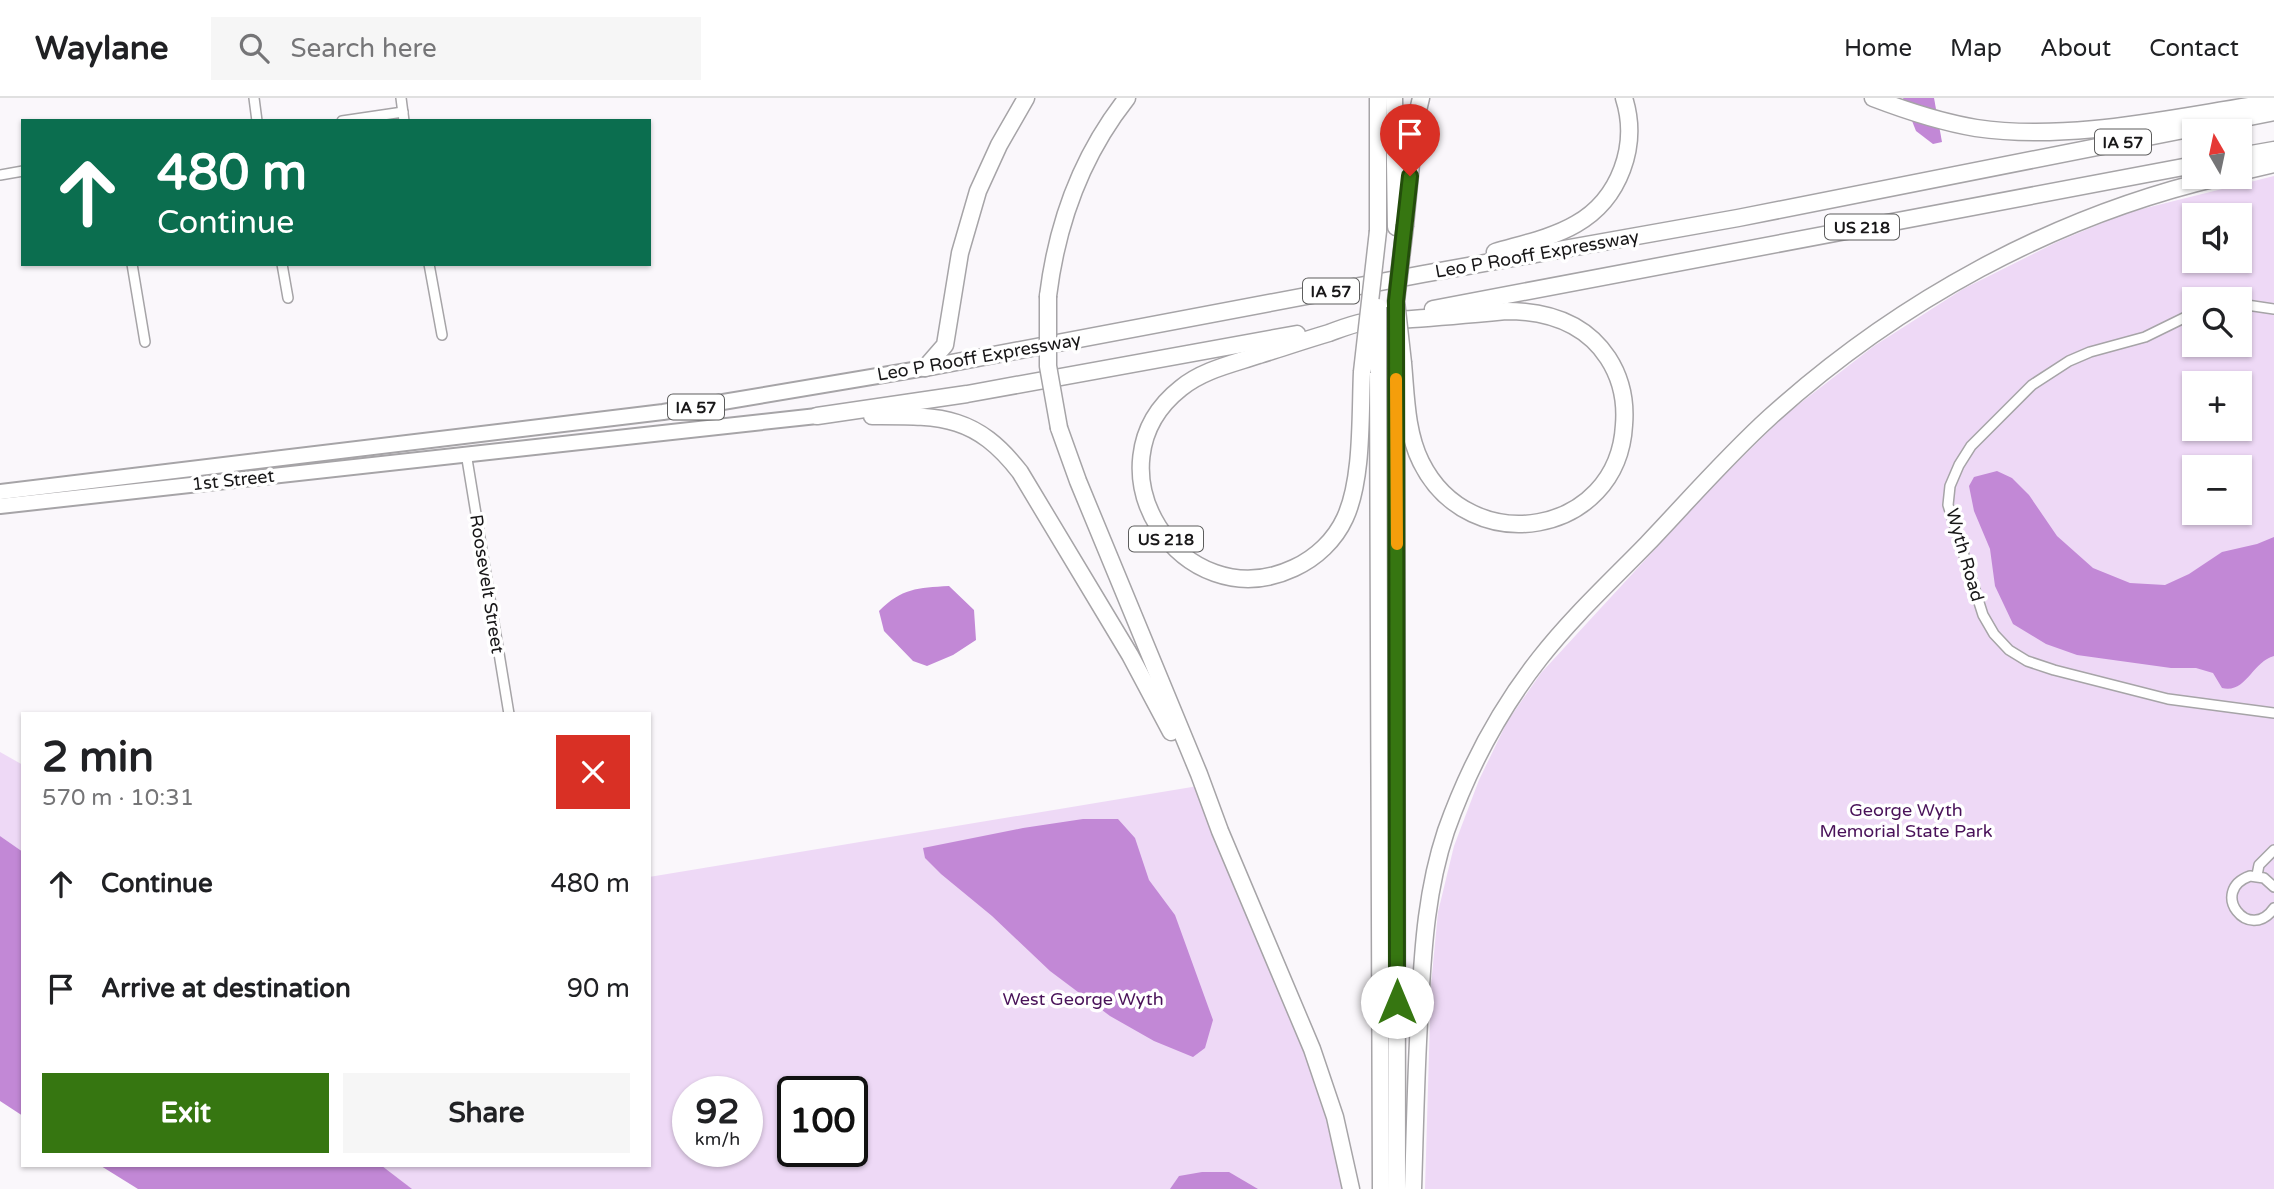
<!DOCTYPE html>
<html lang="en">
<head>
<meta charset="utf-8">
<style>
  body { margin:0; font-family:"Varela Round",sans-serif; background:#f6f6f6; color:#202124; height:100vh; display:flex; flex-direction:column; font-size:26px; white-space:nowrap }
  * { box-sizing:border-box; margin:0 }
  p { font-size:23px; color:#757577 }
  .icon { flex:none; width:38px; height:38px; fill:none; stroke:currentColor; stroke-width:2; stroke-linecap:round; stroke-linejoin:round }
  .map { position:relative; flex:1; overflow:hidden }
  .sheet { position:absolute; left:21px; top:614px; width:630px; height:455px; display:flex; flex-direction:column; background:#fff; border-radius:0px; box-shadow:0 2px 5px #0004 }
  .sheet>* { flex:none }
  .top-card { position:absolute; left:21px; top:21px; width:630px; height:147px; border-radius:0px; box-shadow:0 2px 5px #0004; background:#0b6e4f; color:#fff; overflow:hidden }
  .needle { width:46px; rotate:351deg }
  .tools { position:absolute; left:2182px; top:21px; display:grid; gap:14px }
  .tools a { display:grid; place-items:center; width:70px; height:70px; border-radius:0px; background:#fff; box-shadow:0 2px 5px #0004; font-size:35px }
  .speed { position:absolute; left:672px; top:978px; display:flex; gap:14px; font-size:35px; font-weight:700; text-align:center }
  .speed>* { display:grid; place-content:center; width:91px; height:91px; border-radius:50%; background:#fff; box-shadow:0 2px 5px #0004; line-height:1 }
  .speed small { font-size:18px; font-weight:400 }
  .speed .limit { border:4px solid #111; border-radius:10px; background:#fff; color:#111 }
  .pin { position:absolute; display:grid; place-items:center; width:60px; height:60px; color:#fff; margin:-72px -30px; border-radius:50% 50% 50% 0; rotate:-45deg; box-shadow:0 0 7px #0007 }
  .pin .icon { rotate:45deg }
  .me { position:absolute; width:77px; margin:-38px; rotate:0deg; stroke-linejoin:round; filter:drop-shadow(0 0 5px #0008) }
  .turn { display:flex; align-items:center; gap:24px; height:147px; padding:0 21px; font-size:32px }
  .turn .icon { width:91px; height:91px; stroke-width:2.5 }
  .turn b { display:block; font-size:49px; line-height:60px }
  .round { display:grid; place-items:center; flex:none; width:74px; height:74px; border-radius:0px; background:#f6f6f6 }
  .headline { display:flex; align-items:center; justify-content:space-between; height:119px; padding:0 21px }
  h1 { font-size:42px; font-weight:700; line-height:52px }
  .cta { display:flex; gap:14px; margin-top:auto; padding:14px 21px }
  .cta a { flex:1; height:80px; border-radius:0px; background:#367611; color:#fff; font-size:28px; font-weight:700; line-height:80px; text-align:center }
  .cta a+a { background:#f6f6f6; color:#202124 }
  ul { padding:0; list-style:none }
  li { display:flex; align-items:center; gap:21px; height:105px; padding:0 21px }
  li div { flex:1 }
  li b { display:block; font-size:26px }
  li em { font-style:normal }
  header { display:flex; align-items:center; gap:42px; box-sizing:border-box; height:98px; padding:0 35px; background:#fff; border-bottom:2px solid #e0e0e0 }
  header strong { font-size:33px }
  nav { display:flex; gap:38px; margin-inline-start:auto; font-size:24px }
  .search { width:490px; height:63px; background:#f6f6f6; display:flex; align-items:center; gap:18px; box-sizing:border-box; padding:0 24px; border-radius:0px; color:#757577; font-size:26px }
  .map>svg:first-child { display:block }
  .green { fill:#eed9f6; fill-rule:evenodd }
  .water { fill:#c288d6 }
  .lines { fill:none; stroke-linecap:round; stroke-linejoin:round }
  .minor-casing { stroke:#a6a4a7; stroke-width:12 }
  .primary-casing { stroke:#a6a4a7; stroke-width:18 }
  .motorway-casing { stroke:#a6a4a7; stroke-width:19 }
  .minor { stroke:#fff; stroke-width:9 }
  .primary { stroke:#fff; stroke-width:14 }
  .motorway { stroke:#fff; stroke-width:16 }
  .motorway-bridge-casing { stroke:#a6a4a7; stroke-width:19; stroke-linecap:butt }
  .motorway-bridge { stroke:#fff; stroke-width:16 }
  .route-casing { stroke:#234d0b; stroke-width:18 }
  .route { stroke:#367611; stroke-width:12 }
  .slow { stroke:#f59e0b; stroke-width:12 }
  .labels { text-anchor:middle; stroke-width:7; stroke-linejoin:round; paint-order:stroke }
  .shield { fill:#fff; stroke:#5d5d5d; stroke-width:2 }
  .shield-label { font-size:16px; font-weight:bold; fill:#181718 }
  .street-label { font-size:18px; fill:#181718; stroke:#fff }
  .park-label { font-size:18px; fill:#491259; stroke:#fff }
</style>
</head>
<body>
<header>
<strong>Waylane</strong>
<div class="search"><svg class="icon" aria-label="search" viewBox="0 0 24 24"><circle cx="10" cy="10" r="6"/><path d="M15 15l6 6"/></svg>Search here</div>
<nav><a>Home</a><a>Map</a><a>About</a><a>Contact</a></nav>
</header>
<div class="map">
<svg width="2274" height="1091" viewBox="0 0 2274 1091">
  <rect width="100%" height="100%" fill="#faf7fb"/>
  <g class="green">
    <path d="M2274,78V1091H1425L1431,887L1438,814L1454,748L1479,682L1507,624L1541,575L1715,386L1785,317L1874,248L1963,191L2057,144L2126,115ZM2194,117H2240V163H2194ZM2194,201H2240V247H2194ZM2194,285H2240V331H2194ZM2194,369H2240V415H2194Z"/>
    <polygon points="0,654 23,667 23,754 0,738"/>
    <path d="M1198,688L1287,889L1350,1091H406L381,1068H649V779ZM688,994H747V1054H688ZM793,994H852V1054H793Z"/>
  </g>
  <g class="water">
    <polygon points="1903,0 1934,0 1942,44 1933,46 1916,33"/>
    <path d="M1997,373L2012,380L2029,397L2057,438L2093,470L2130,485L2165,487L2189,476L2222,454L2257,446L2274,439V558C2252,564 2246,596 2222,590L2213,575L2196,570H2171L2077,557L2046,546L2013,526L1995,488L1990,451L1974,413L1969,388L1974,379Z"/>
    <path d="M949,488L974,512L976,542L953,557L927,568L913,563L884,533L879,513C902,490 917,490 949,488Z"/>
    <polygon points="1083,721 1118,721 1135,740 1149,782 1175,817 1213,922 1205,950 1193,959 1154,943 1110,918 1050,873 992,818 941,776 925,760 923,750 1023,730"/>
    <polygon points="0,738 23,754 23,1018 0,1003"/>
    <polygon points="101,1068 382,1068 412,1091 138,1091"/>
    <polygon points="1202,1074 1229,1074 1258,1091 1170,1091 1179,1078"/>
  </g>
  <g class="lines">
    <g class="minor-casing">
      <g id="minor">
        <polyline points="254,0 257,23"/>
        <polyline points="401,0 404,23"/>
        <polyline points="342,23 403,14"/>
        <polyline points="0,77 23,73"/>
        <polyline points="132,166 145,244"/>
        <polyline points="282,166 288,200"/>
        <polyline points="429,166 442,237"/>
        <polyline points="2240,206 2274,211"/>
        <polyline points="2194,215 2145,239 2090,254 2069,263 2032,287 1971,348 1959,367 1950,388 1948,407 1983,517 1994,536 2009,552 2027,563 2054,572 2168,601 2274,615"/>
        <polyline points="466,355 509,616"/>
        <polyline points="2257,777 2259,767 2274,752"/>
        <path d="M2274,789L2264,780L2250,778C2208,793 2249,846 2274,810"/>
      </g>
    </g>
    <g class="primary-casing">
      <g id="primary">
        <polyline points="0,394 663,314 925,270"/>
        <polyline points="0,408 817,318"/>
      </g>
    </g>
    <g class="motorway-casing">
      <g id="motorway">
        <polyline points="1394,0 1396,129"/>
        <path d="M1873,0C1907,13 1940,24 1976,30C2071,44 2174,19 2268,5"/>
        <polyline points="2240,58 2274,52"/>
        <polyline points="2240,74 2274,66"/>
        <polyline points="1405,127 1415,25 1421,0"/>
        <polyline points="1378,133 1378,0"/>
        <path d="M1495,154C1522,146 1552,140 1576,126C1620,101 1639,47 1624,0"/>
        <path d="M1048,198C1057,125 1082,57 1127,0"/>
        <polyline points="1433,211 2194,67"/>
        <polyline points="925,270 1423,176 1738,120 2274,14"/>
        <polyline points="925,270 945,247 960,155 978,93 999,47 1026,0"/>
        <polyline points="1378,271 1381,1091"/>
        <path d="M1362,274C1360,317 1363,381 1345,420C1335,442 1316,460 1294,470C1181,523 1083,367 1181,290C1203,272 1232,266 1259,257C1282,250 1305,242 1329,235C1340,231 1352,226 1364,224C1380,221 1396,222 1412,221C1443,219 1475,216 1506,213C1547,213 1585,225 1608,260C1621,280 1626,303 1624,327C1618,438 1470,463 1421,364C1406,334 1406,297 1403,265"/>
        <polyline points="1396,285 1397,1091"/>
        <polyline points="817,318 967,296 1297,236"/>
        <path d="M872,318C940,318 975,316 1020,374L1130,557L1171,634"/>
        <polyline points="1059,330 1078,383 1199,676 1220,733 1312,951 1335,1019 1351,1091"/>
        <path d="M1413,1091C1415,1030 1416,968 1420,907C1423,848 1427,790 1446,733C1468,671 1500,611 1540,560C1572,519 1611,483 1647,446C1688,403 1726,359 1770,319C1897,204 2053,118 2221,79"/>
      </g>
    </g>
    <use href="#minor" class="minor"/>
    <use href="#primary" class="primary"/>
    <use href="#motorway" class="motorway"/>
    <g class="motorway-bridge-casing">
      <g id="motorway-bridge">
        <polyline points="1048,198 1048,268 1059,330"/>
        <polyline points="1378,209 1378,271"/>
        <polyline points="1403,265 1396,203 1405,127"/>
        <polyline points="1362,274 1378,133"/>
      </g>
    </g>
    <use href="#motorway-bridge" class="motorway-bridge"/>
  </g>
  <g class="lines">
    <g class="route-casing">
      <polyline id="route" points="1397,904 1396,203 1410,78"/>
    </g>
    <use href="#route" class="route"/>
    <polyline class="slow" points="1396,281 1397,446"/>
  </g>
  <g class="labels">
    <g class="shield">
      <rect x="2095" y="31.5" width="56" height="25" rx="5"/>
      <rect x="1825" y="116.5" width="74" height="25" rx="5"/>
      <rect x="1303" y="180.5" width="56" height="25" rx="5"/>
      <rect x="668" y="296.5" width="56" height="25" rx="5"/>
      <rect x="1129" y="428.5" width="74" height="25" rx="5"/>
    </g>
    <g class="shield-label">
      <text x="2123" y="50">IA 57</text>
      <text x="1862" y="135">US 218</text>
      <text x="1331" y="199">IA 57</text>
      <text x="696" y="315">IA 57</text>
      <text x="1166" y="447">US 218</text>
    </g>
    <g class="street-label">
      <text transform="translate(1537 156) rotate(-10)" y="6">Leo P Rooff Expressway</text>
      <text transform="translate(979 259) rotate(-10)" y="6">Leo P Rooff Expressway</text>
      <text transform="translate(233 382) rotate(-6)" y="6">1st Street</text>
      <text transform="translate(1965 457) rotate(74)" y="6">Wyth Road</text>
      <text transform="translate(487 486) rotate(81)" y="6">Roosevelt Street</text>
    </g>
    <g class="park-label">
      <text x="1906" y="718">George Wyth<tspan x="1906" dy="21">Memorial State Park</tspan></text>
      <text x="1083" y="907">West George Wyth</text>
    </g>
  </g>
</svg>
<div class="tools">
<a><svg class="needle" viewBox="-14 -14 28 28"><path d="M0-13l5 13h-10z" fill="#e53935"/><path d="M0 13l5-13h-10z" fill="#757577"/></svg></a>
<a><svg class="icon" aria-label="sound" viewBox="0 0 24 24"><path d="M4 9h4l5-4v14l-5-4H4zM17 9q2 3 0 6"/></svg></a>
<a><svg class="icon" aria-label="search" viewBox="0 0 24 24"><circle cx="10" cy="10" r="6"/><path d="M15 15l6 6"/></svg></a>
<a>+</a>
<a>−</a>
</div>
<div class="speed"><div>92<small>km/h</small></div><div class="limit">100</div></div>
<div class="pin" style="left:1410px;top:78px;background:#d93025"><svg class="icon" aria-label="arrive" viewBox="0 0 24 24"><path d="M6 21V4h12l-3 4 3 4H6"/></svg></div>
<svg class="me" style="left:1397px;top:904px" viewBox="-20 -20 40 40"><circle r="19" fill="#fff"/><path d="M0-13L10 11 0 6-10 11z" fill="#367611"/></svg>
<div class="top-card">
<div class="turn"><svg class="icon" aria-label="ahead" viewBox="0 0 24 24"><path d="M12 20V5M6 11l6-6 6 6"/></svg><div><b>480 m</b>Continue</div></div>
</div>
<section class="sheet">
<div class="headline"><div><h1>2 min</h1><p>570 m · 10:31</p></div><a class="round" style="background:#d93025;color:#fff"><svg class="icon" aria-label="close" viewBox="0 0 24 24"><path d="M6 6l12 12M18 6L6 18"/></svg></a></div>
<ul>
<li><svg class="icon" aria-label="ahead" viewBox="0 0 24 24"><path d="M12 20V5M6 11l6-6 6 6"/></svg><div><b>Continue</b></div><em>480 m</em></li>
<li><svg class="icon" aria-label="arrive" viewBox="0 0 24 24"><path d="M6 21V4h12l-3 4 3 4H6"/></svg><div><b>Arrive at destination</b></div><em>90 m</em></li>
</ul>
<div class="cta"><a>Exit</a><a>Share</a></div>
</section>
</div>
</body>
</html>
